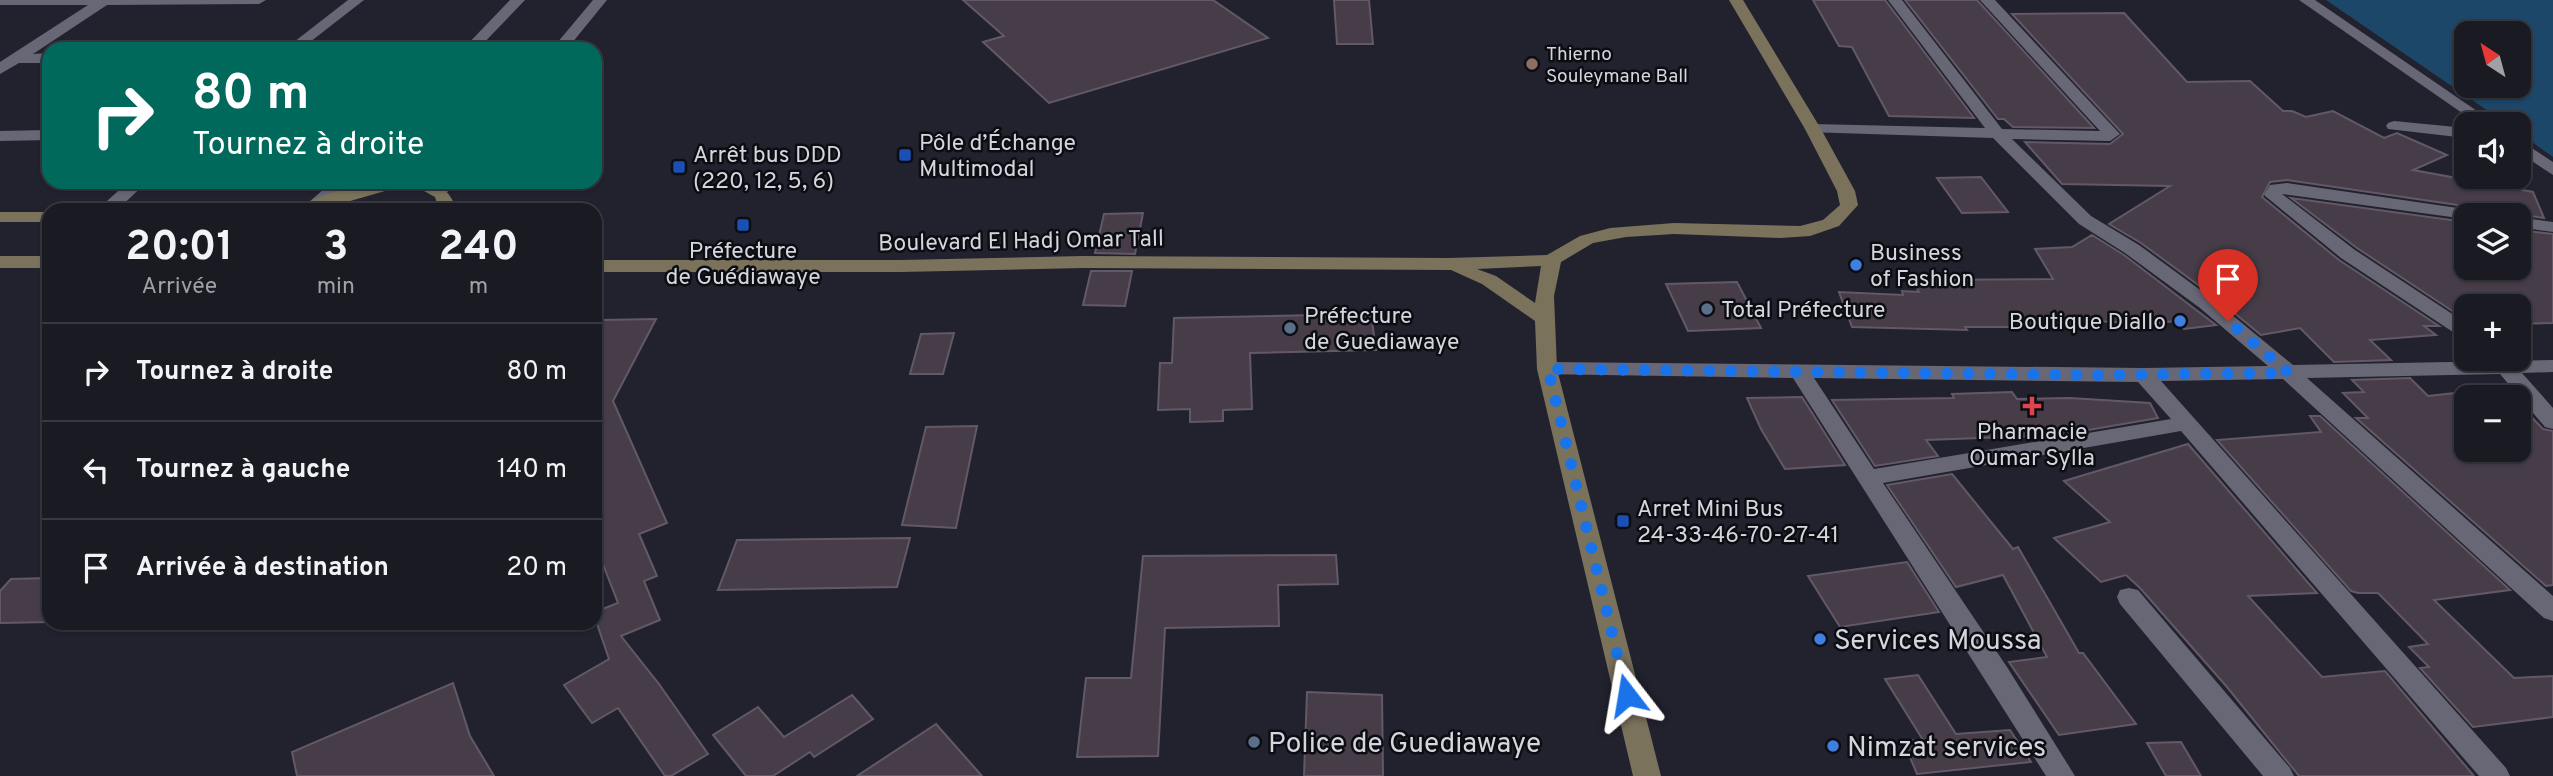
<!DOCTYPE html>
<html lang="fr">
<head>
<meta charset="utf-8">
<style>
  body { margin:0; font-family:Overpass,sans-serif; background:#272730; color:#f1f3f6; height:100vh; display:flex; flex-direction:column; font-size:26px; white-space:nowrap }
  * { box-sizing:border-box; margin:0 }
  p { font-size:23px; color:#9fa1a6 }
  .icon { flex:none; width:38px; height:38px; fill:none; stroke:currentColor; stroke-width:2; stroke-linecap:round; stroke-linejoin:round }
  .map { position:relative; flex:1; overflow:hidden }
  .details { position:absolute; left:42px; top:203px; width:560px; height:427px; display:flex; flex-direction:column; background:#1a1a23; border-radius:21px; box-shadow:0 2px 5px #0004,0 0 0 2px #383841 }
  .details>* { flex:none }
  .hud { position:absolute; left:42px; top:42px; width:560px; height:147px; border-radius:21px; box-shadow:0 2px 5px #0004,0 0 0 2px #383841; background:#00695c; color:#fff; overflow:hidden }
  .needle { width:46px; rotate:324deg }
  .fabs { position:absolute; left:2454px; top:21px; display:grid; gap:14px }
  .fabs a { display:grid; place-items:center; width:77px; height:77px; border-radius:14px; background:#1a1a23; box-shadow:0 2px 5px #0004,0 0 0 2px #383841; font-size:35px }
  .pin { position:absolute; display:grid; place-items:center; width:60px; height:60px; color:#fff; margin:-72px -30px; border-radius:50% 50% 50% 0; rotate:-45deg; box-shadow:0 0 7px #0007 }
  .pin .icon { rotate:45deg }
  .me { position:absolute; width:77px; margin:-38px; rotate:346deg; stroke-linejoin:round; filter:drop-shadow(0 0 5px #0008) }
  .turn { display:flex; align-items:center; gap:24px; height:147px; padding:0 35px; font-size:32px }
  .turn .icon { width:91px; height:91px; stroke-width:2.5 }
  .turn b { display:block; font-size:49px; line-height:60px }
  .eta { display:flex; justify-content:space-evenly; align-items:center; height:119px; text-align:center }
  .eta b { font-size:42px; font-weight:700; line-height:49px }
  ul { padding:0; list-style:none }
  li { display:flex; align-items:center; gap:21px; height:98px; padding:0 35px; border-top:2px solid #383841 }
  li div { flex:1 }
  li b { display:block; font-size:26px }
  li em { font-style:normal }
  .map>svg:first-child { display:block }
  .water { fill:#1c4768; fill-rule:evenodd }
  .building { fill:#463d49; stroke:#635966; stroke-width:2 }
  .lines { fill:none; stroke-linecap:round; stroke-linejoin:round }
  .minor { fill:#676776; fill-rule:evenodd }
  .tertiary { fill:#676776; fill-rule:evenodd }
  .secondary { fill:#7b725b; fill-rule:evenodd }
  .route { stroke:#1a73e8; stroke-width:12; stroke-dasharray:0 21.6 }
  .education-dot { fill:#8d6e63; stroke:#0c0d12; stroke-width:2.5 }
  .transit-dot { fill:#1a4fb4; stroke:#0c0d12; stroke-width:2.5 }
  .shop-dot { fill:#3f7fe0; stroke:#0c0d12; stroke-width:2.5 }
  .service-dot { fill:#5c6f8a; stroke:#0c0d12; stroke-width:2.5 }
  .health-dot { fill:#e0444e; stroke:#0c0d12; stroke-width:2.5 }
  .labels { text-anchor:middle; stroke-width:5; stroke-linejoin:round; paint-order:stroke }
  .far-poi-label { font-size:19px; fill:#d4d5dd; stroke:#0c0d12; text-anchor:start }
  .poi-label { font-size:23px; fill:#d4d5dd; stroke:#0c0d12; text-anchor:start }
  .street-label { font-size:23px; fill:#d4d5dd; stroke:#0c0d12 }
  .near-poi-label { font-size:28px; fill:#d4d5dd; stroke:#0c0d12; text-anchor:start }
</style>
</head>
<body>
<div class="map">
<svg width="2553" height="776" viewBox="0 0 2553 776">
  <rect width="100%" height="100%" fill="#22222f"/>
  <path class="water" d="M2326,0H2553V157L2518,132V124H2507ZM2466,33H2518V86H2466Z"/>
  <g class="building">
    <polygon points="963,0 1213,0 1268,38 1049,103 983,42 1004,36"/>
    <polygon points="1334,0 1369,0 1373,44 1337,44"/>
    <polygon points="1813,0 1885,0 1974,118 1889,116 1852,47 1839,46"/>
    <polygon points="1905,0 1977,0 2094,128 2013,127 2004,119 1998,119"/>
    <polygon points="2124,13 2187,82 2250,81 2283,111 2292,111 2306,117 2333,111 2384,138 2397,133 2447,155 2413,170 2533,192 2544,218 2518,214 2484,215 2478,208 2287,180 2270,182 2262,197 2339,260 2439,326 2424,326 2436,335 2370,340 2391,360 2334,362 2300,328 2261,335 2216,298 2141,243 2109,224 2170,186 2062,184 2025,142 2110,144 2123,134 2012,14"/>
    <polygon points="1981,177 2008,212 1962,213 1937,178"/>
    <polygon points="2291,198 2466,222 2466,268 2518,268 2518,230 2553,234 2553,323 2518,324 2518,306 2466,306 2466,320 2357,248"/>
    <polygon points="1143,213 1135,254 1095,253 1104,214"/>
    <polygon points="2092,235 2124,255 2216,325 2184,329 2175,321 2150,324 2077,320 2081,327 1965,327 1967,330 1852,327 1839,292 1903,295 1902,291 1919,292 1912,280 2053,279 2035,249 2072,247"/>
    <polygon points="1091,271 1132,271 1125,306 1083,305"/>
    <polygon points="1737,282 1761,328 1688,331 1666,284"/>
    <polygon points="1371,314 1376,350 1250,353 1252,409 1223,410 1223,421 1190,422 1190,409 1158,410 1160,363 1172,363 1174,318"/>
    <polygon points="656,319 613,401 667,523 639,534 657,576 644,581 660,620 621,636 659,684 708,754 671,776 665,776 618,708 592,723 564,685 609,659 595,618 595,604 600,610 618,603 595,544 595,331 601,320"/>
    <polygon points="954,333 943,374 910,374 921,334"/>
    <polygon points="2410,378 2428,396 2500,388 2512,397 2466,397 2466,450 2518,450 2518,403 2543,429 2553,431 2553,585 2546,586 2356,418 2368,418 2343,393 2364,392 2352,380"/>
    <polygon points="2012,392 2017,399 2070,398 2150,403 2158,418 2059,435 1926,440 1938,456 1875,466 1832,400 1954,398 1952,394"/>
    <polygon points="1802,397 1845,465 1785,469 1761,429 1747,398"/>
    <polygon points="2310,416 2320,416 2510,590 2434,600 2514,678 2553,676 2553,717 2473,727 2420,668 2429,667 2409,647 2428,644 2378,593 2358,593 2351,591 2217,440 2321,432"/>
    <polygon points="977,426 956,528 902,525 926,427"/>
    <polygon points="2188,444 2317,593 2248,596 2322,677 2385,671 2474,776 2299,776 2227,687 2140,588 2126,575 2101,582 2054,538 2110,522 2064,481"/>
    <polygon points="1952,474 2013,549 2018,547 2079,653 2083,653 2136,724 2059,735 2009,662 2047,657 2003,575 1956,587 1887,485"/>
    <polygon points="910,538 897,587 718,590 737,540"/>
    <polygon points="1336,555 1338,584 1278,585 1279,626 1165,628 1158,756 1077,757 1086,678 1131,678 1143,556"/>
    <polygon points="1907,562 1939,612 1840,627 1808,576"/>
    <polygon points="49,578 49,622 0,623 0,591 11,579"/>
    <polygon points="1918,675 1956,734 2010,730 2031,762 1917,774 1903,741 1923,740 1885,679"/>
    <polygon points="453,683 470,736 494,776 297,776 292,752"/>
    <polygon points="1307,692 1382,695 1383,776 1304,776"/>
    <polygon points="852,695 873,719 814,757 810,752 773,776 746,776 713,735 758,707 784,737"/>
    <polygon points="936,724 982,776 857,776"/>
    <polygon points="2181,742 2201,776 2166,776 2147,743"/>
  </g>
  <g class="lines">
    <g class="minor">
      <polygon points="0,0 266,0 259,4 107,5 33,54 49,53 49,63 19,63 0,74 0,62 88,5 0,5"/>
      <polygon points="348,0 364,0 301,49 285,49"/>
      <path d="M1888,0H1902L2002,129L2100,131L1980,0H1995L2120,134L2110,141L2012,139L2091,216L2139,245L2214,300L2293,365L2553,360V372L2522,373L2553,408V429L2545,427L2500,374L2307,378L2553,596V621L2544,618L2283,379L2161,381L2506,768L2510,776H2479L2181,431L1883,483L2007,667L2075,776H2046L1793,378L1540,374L1537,369L1540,364L1547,362L2144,368L2268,366L2200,308L2125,253L2079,224L1993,138L1807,132L1805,129L1807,126L1813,124L1985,128ZM1814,378L2138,382L2171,419L1874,469Z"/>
      <polygon points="2299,0 2315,0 2496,124 2478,124"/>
      <polygon points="2394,121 2466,128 2466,138 2388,129 2386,126 2388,123"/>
      <polygon points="49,130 49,140 0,141 0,131"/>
      <polygon points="2518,139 2553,162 2553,175 2518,152"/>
      <polygon points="128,182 147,182 117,210 97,210"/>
      <polygon points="2287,183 2478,211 2481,215 2466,215 2466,219 2282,194 2355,250 2466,323 2466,338 2459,336 2341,258 2264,195 2270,185"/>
      <polygon points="2518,217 2553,222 2553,232 2518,227"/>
      <polygon points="2129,588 2138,590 2290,768 2294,776 2263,776 2120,604 2117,597 2120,590"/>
    </g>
    <g class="tertiary">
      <polygon points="510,0 525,0 478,49 463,49"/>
      <polygon points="593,0 607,0 567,49 552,49"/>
      <polygon points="332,182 352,182 324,206 312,206 309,202"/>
      <polygon points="438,182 456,182 444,196 438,197 429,192"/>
    </g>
    <g class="secondary">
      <path d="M1729,0H1743L1821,129L1855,191L1858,205L1839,226L1810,236L1780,238L1674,234L1626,237L1593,243L1561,262L1554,296L1557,369L1661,776H1633L1537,369L1535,321L1482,284L1451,270L1083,268L901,272H595V260H901L1083,256L1448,258L1547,255L1580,236L1610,228L1674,223L1800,226L1823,220L1840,205L1837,191L1805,129ZM1541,266L1535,303L1496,276L1477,269Z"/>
      <path d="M377,182C412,182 443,171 457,210H439L435,197L424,191H385L319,210H295L298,206L330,193Z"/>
      <rect x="0" y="212" width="49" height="10"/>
      <rect x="0" y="256" width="49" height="12"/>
    </g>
  </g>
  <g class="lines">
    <polyline class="route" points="1627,695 1548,369 2091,375 2289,373 2228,321"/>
  </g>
  <circle class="education-dot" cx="1532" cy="64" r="7"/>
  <g class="transit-dot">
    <rect x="898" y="148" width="14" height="14" rx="3.5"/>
    <rect x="672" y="160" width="14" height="14" rx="3.5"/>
    <rect x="736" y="218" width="14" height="14" rx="3.5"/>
    <rect x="1616" y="514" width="14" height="14" rx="3.5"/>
  </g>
  <g class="shop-dot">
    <circle cx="1856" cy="265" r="7"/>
    <circle cx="2180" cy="321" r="7"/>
    <circle cx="1820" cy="639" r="7"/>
    <circle cx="1833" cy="746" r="7"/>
  </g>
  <g class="service-dot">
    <circle cx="1707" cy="309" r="7"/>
    <circle cx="1290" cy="328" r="7"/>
    <circle cx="1254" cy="742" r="7"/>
  </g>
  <path class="health-dot" d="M2028.5 395.5h7v7h7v7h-7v7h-7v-7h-7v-7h7z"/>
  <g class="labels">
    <g class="far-poi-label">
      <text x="1546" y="60">Thierno<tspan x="1546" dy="22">Souleymane Ball</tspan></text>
    </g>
    <g class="poi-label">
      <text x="919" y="150">Pôle d’Échange<tspan x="919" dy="26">Multimodal</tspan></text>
      <text x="693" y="162">Arrêt bus DDD<tspan x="693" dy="26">(220, 12, 5, 6)</tspan></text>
      <text x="743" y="258" text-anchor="middle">Préfecture<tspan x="743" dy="26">de Guédiawaye</tspan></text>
      <text x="1870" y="260">Business<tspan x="1870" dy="26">of Fashion</tspan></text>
      <text x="1721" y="317">Total Préfecture</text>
      <text x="1304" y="323">Préfecture<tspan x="1304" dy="26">de Guediawaye</tspan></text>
      <text x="2166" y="329" text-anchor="end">Boutique Diallo</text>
      <text x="2032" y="439" text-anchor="middle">Pharmacie<tspan x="2032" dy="26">Oumar Sylla</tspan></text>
      <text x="1637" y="516">Arret Mini Bus<tspan x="1637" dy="26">24-33-46-70-27-41</tspan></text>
    </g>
    <g class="street-label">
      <text transform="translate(1021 240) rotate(-1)" y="8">Boulevard El Hadj Omar Tall</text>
    </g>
    <g class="near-poi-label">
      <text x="1834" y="649">Services Moussa</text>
      <text x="1268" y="752">Police de Guediawaye</text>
      <text x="1847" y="756">Nimzat services</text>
    </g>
  </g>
</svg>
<div class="fabs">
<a><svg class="needle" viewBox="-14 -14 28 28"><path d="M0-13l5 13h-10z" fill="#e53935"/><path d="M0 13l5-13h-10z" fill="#9fa1a6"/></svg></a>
<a><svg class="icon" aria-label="sound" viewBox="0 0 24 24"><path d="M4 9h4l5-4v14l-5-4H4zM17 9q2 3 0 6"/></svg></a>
<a><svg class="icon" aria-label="layers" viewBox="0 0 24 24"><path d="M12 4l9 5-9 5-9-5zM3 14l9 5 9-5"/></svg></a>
<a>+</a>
<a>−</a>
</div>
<div class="pin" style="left:2228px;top:321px;background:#d93025"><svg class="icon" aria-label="arrive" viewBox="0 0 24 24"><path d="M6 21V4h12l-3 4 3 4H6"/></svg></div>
<svg class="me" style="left:1627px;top:695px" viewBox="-20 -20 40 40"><path d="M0-17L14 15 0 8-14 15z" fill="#1a73e8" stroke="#fff" stroke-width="4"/></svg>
<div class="hud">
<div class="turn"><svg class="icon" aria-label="right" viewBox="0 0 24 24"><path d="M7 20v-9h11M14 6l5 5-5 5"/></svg><div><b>80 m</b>Tournez à droite</div></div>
</div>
<section class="details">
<div class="eta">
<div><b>20:01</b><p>Arrivée</p></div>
<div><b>3</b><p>min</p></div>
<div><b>240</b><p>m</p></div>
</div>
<ul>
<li><svg class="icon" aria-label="right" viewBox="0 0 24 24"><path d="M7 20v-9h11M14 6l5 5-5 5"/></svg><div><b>Tournez à droite</b></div><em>80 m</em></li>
<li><svg class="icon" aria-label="left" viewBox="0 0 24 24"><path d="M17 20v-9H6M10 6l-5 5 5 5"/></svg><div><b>Tournez à gauche</b></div><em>140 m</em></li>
<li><svg class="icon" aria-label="arrive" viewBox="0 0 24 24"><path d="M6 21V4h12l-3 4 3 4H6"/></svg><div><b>Arrivée à destination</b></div><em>20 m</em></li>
</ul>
</section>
</div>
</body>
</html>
